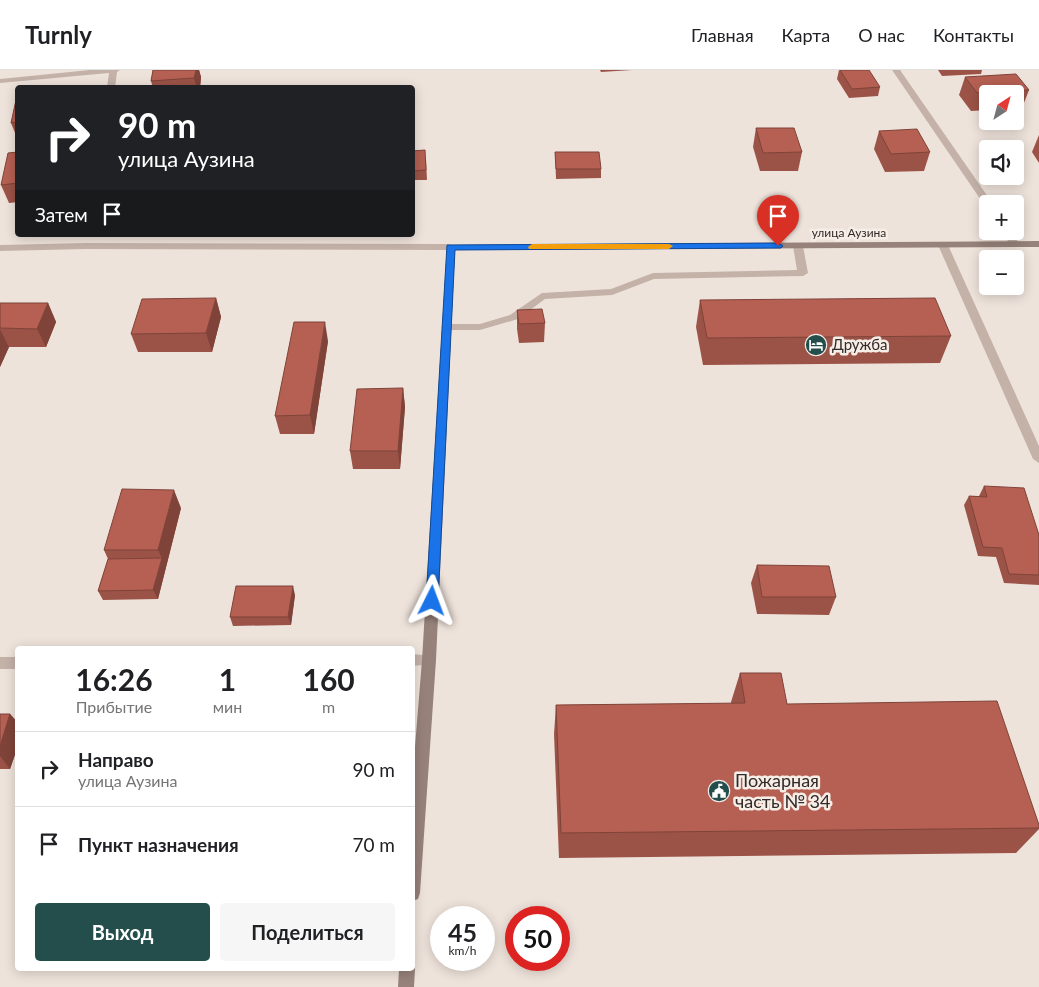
<!DOCTYPE html>
<html lang="ru">
<head>
<meta charset="utf-8">
<style>
  body { margin:0; font-family:Lato,sans-serif; background:#f6f6f6; color:#202124; height:100vh; display:flex; flex-direction:column; font-size:19px; white-space:nowrap }
  * { box-sizing:border-box; margin:0 }
  p { font-size:16px; color:#757577 }
  .icon { flex:none; width:28px; height:28px; fill:none; stroke:currentColor; stroke-width:2; stroke-linecap:round; stroke-linejoin:round }
  .map { position:relative; flex:1; overflow:hidden }
  .sheet { position:absolute; left:15px; top:576px; width:400px; height:325px; display:flex; flex-direction:column; background:#fff; border-radius:5px; box-shadow:0 2px 12px #0003 }
  .sheet>* { flex:none }
  .hud { position:absolute; left:15px; top:15px; width:400px; height:152px; border-radius:5px; box-shadow:0 2px 12px #0003; background:#202124; color:#fff; overflow:hidden }
  .needle { width:32px; rotate:36deg }
  .buttons { position:absolute; left:979px; top:15px; display:grid; gap:10px }
  .buttons a { display:grid; place-items:center; width:45px; height:45px; border-radius:5px; background:#fff; box-shadow:0 2px 12px #0003; font-size:25px }
  .speed { position:absolute; left:430px; top:836px; display:flex; gap:10px; font-size:25px; font-weight:700; text-align:center }
  .speed>* { display:grid; place-content:center; width:65px; height:65px; border-radius:50%; background:#fff; box-shadow:0 2px 12px #0003; line-height:1 }
  .speed small { font-size:12px; font-weight:400 }
  .speed .limit { border:8px solid #d22; background:#fff; color:#111 }
  .pin { position:absolute; display:grid; place-items:center; width:42px; height:42px; color:#fff; margin:-51px -21px; border-radius:50% 50% 50% 0; rotate:-45deg; box-shadow:0 0 5px #0007 }
  .pin .icon { rotate:45deg }
  .me { position:absolute; width:55px; margin:-28px; rotate:3deg; stroke-linejoin:round; filter:drop-shadow(0 0 4px #0008) }
  .turn { display:flex; align-items:center; gap:18px; height:105px; padding:0 20px; font-size:22px }
  .turn .icon { width:65px; height:65px; stroke-width:2.5 }
  .turn b { display:block; font-size:35px; line-height:42px }
  .then { display:flex; align-items:center; height:48px; padding:0 20px; background:#0003; gap:10px; font-size:19px }
  .eta { display:flex; justify-content:space-evenly; align-items:center; height:85px; text-align:center }
  .eta b { font-size:30px; font-weight:700; line-height:35px }
  .button { display:flex; gap:10px; margin-top:auto; padding:10px 20px }
  .button a { flex:1; height:58px; border-radius:5px; background:#234e4c; color:#fff; font-size:20px; font-weight:700; line-height:58px; text-align:center }
  .button a+a { background:#f6f6f6; color:#202124 }
  ul { padding:0; list-style:none }
  li { display:flex; align-items:center; gap:15px; height:75px; padding:0 20px; border-top:1px solid #e0e0e0 }
  li div { flex:1 }
  li b { display:block; font-size:19px }
  li em { font-style:normal }
  header { display:flex; align-items:center; gap:30px; box-sizing:border-box; height:70px; padding:0 25px; background:#fff; border-bottom:1px solid #e0e0e0 }
  header strong { font-size:24px }
  nav { display:flex; gap:28px; margin-inline-start:auto; font-size:18px }
  .map>svg:first-child { display:block }
  .lines { fill:none; stroke-linecap:round; stroke-linejoin:round }
  .lane { fill:#c4b2a9; fill-rule:evenodd }
  .street { fill:#c4b2a9; fill-rule:evenodd }
  .secondary { fill:#97827b; fill-rule:evenodd }
  .wall { fill:#9c5347 }
  .shaded-wall { fill:#7f4339 }
  .building { fill:#b56052; stroke:#7f4339 }
  .route { fill:#1a73e8; stroke:#114b97 }
  .slow { fill:#f59e0b }
  .labels { text-anchor:middle; stroke-width:5; stroke-linejoin:round; paint-order:stroke }
  .far-street-label { font-size:12px; fill:#322a28; stroke:#f6ede7 }
  .poi-label { font-size:15px; fill:#322a28; stroke:#f6ede7; text-anchor:start }
  .near-poi-label { font-size:18px; fill:#322a28; stroke:#f6ede7; text-anchor:start }
</style>
</head>
<body>
<header>
<strong>Turnly</strong>
<nav><a>Главная</a><a>Карта</a><a>О нас</a><a>Контакты</a></nav>
</header>
<div class="map">
<svg width="1039" height="917" viewBox="0 0 1039 917">
  <rect width="100%" height="100%" fill="#eee3db"/>
  <g class="lines">
    <g class="lane">
      <polygon points="943,172 948,175 1039,376 1039,393 1033,389 938,175"/>
      <polygon points="798,173 803,176 808,203 803,206 654,209 612,225 545,229 518,249 480,260 446,260 441,257 446,254 480,254 510,245 542,223 611,219 653,203 797,200 793,176"/>
    </g>
    <g class="street">
      <polygon points="90,0 120,0 117,2 115,18 107,18 109,3 0,13 0,9"/>
      <polygon points="892,0 900,0 993,134 985,136"/>
      <polygon points="1001,161 1011,161 1020,175 1018,177 1012,177"/>
      <polygon points="86,173 450,174 455,177 450,180 86,179 0,181 0,175"/>
      <polygon points="412,584 434,586 436,590 434,594 412,596"/>
      <rect x="0" y="587" width="18" height="12"/>
    </g>
    <g class="secondary">
      <polygon points="1039,171 1039,177 455,180 436,590 420,823 418,829 412,831 412,714 422,590 447,175"/>
      <polygon points="413,893 415,899 414,917 398,917 399,899 412,899"/>
    </g>
  </g>
  <g class="wall">
    <polygon points="153,0 199,0 201,7 200,18 153,18 151,11"/>
    <polygon points="600,0 632,0 601,2"/>
    <polygon points="839,0 880,17 878,26 849,28 837,9"/>
    <polygon points="938,0 982,0 981,4 942,6"/>
    <polygon points="965,7 1029,20 1022,38 1015,39 1015,24 988,24 988,40 971,41 959,25"/>
    <polygon points="18,30 18,70 11,53"/>
    <polygon points="756,58 802,82 798,101 760,101 753,77"/>
    <polygon points="879,61 930,82 924,101 885,102 874,79"/>
    <polygon points="1039,65 1039,93 1032,82"/>
    <polygon points="412,81 426,90 427,110 412,110"/>
    <polygon points="18,82 18,132 9,133 1,115"/>
    <polygon points="555,82 601,99 601,108 556,109"/>
    <polygon points="216,228 221,247 212,282 138,282 131,264"/>
    <polygon points="700,230 951,266 940,293 703,295 696,257"/>
    <polygon points="0,233 48,233 56,252 46,277 9,277 0,297"/>
    <polygon points="517,240 545,253 544,272 519,273 517,259"/>
    <polygon points="328,271 314,364 280,364 275,346"/>
    <polygon points="403,318 405,337 400,399 353,399 350,381"/>
    <polygon points="984,416 1039,465 1039,515 1004,513 996,487 978,486 964,435 969,426 979,426"/>
    <polygon points="181,438 158,529 103,530 98,521 108,489 104,480"/>
    <polygon points="757,495 836,527 829,545 757,544 751,513"/>
    <polygon points="295,525 291,555 233,556 230,547"/>
    <polygon points="740,603 787,634 1039,755 1039,759 1016,783 559,788 554,664 556,635 731,634 731,632"/>
    <polygon points="0,644 10,644 18,653 18,676 10,699 0,699"/>
  </g>
  <g class="shaded-wall">
    <polygon points="196,0 199,0 201,7 200,18 197,18 194,8"/>
    <polygon points="216,228 221,247 212,282 206,263"/>
    <polygon points="48,233 56,252 46,277 37,259"/>
    <polygon points="325,252 328,271 314,364 310,345"/>
    <polygon points="0,259 9,277 0,297"/>
    <polygon points="403,318 405,337 400,399 398,381"/>
    <polygon points="174,420 181,438 158,529 153,520 162,488 158,480"/>
    <polygon points="293,516 295,525 291,555 288,547"/>
    <polygon points="10,644 18,653 18,676 10,699 0,686 0,676"/>
  </g>
  <g class="building">
    <polygon points="153,0 196,0 194,8 151,11"/>
    <polygon points="840,0 869,0 880,17 852,19"/>
    <polygon points="1016,4 1029,20 977,23 965,7"/>
    <polygon points="16,30 18,30 18,52 11,53"/>
    <polygon points="756,58 794,58 802,82 763,83"/>
    <polygon points="917,59 930,82 891,84 879,61"/>
    <polygon points="425,80 426,100 412,101 412,81"/>
    <polygon points="18,82 18,113 1,115 8,83"/>
    <polygon points="555,82 599,82 601,99 556,99"/>
    <polygon points="216,228 206,263 131,264 142,229"/>
    <polygon points="935,228 951,266 707,268 700,230"/>
    <polygon points="0,233 48,233 37,259 0,258"/>
    <polygon points="542,239 545,253 519,254 517,240"/>
    <polygon points="294,252 325,252 310,345 275,346"/>
    <polygon points="403,318 398,381 350,381 357,319"/>
    <polygon points="984,416 1024,418 1039,465 1039,505 1009,504 1002,478 983,477 969,426 987,427"/>
    <polygon points="122,419 174,420 158,480 104,480"/>
    <polygon points="162,488 153,520 98,521 108,489"/>
    <polygon points="757,495 829,496 836,527 762,527"/>
    <polygon points="236,516 293,516 288,547 230,547"/>
    <polygon points="740,603 781,603 787,634 997,631 1039,755 1039,758 561,763 556,635 745,633"/>
    <polygon points="0,644 10,644 0,676"/>
  </g>
  <polygon class="route" points="778,173 783,176 781,178 455,180 438,531 436,534 427,534 426,531 447,175"/>
  <polygon class="slow" points="532,174 669,174 673,176 669,179 529,179 528,177"/>
  <defs>
    <g id="hotel-disc" transform="scale(1.125)"><circle r="9.5" fill="#234e4c" stroke="#f6ede7"/><path d="M-6-4.5h1.5V1H6V5H4.5V3h-9V5H-6ZM-4 0a1.8 1.8 0 1 1 3.6 0ZM.5 0V-2.5h3Q6-2.5 6 0Z" fill="#fff"/></g>
    <g id="civic-disc" transform="scale(1.125)"><circle r="9.5" fill="#234e4c" stroke="#f6ede7"/><path d="M-.6-6.5H3V-4.5H.6V-3L4-1V1h2V6H-6V1h2V-1L-.6-3ZM-1.2 2.5V6h2.4V2.5Z" fill="#fff"/></g>
  </defs>
  <g fill-rule="evenodd">
    <use href="#hotel-disc" x="816" y="275"/>
    <use href="#civic-disc" x="719" y="721"/>
  </g>
  <g class="labels">
    <g class="far-street-label">
      <text x="849" y="167">улица Аузина</text>
    </g>
    <g class="poi-label">
      <text x="832" y="280">Дружба</text>
    </g>
    <g class="near-poi-label">
      <text x="735" y="717">Пожарная<tspan x="735" dy="21">часть № 34</tspan></text>
    </g>
  </g>
</svg>
<div class="buttons">
<a><svg class="needle" viewBox="-14 -14 28 28"><path d="M0-13l5 13h-10z" fill="#e53935"/><path d="M0 13l5-13h-10z" fill="#757577"/></svg></a>
<a><svg class="icon" aria-label="sound" viewBox="0 0 24 24"><path d="M4 9h4l5-4v14l-5-4H4zM17 9q2 3 0 6"/></svg></a>
<a>+</a>
<a>−</a>
</div>
<div class="speed"><div>45<small>km/h</small></div><div class="limit">50</div></div>
<div class="pin" style="left:778px;top:176px;background:#d93025"><svg class="icon" aria-label="arrive" viewBox="0 0 24 24"><path d="M6 21V4h12l-3 4 3 4H6"/></svg></div>
<svg class="me" style="left:432px;top:531px" viewBox="-20 -20 40 40"><path d="M0-17L14 15 0 8-14 15z" fill="#1a73e8" stroke="#fff" stroke-width="4"/></svg>
<div class="hud">
<div class="turn"><svg class="icon" aria-label="right" viewBox="0 0 24 24"><path d="M7 20v-9h11M14 6l5 5-5 5"/></svg><div><b>90 m</b>улица Аузина</div></div>
<div class="then">Затем<svg class="icon" aria-label="arrive" viewBox="0 0 24 24"><path d="M6 21V4h12l-3 4 3 4H6"/></svg></div>
</div>
<section class="sheet">
<div class="eta">
<div><b>16:26</b><p>Прибытие</p></div>
<div><b>1</b><p>мин</p></div>
<div><b>160</b><p>m</p></div>
</div>
<ul>
<li><svg class="icon" aria-label="right" viewBox="0 0 24 24"><path d="M7 20v-9h11M14 6l5 5-5 5"/></svg><div><b>Направо</b><p>улица Аузина</p></div><em>90 m</em></li>
<li><svg class="icon" aria-label="arrive" viewBox="0 0 24 24"><path d="M6 21V4h12l-3 4 3 4H6"/></svg><div><b>Пункт назначения</b></div><em>70 m</em></li>
</ul>
<div class="button"><a>Выход</a><a>Поделиться</a></div>
</section>
</div>
</body>
</html>
